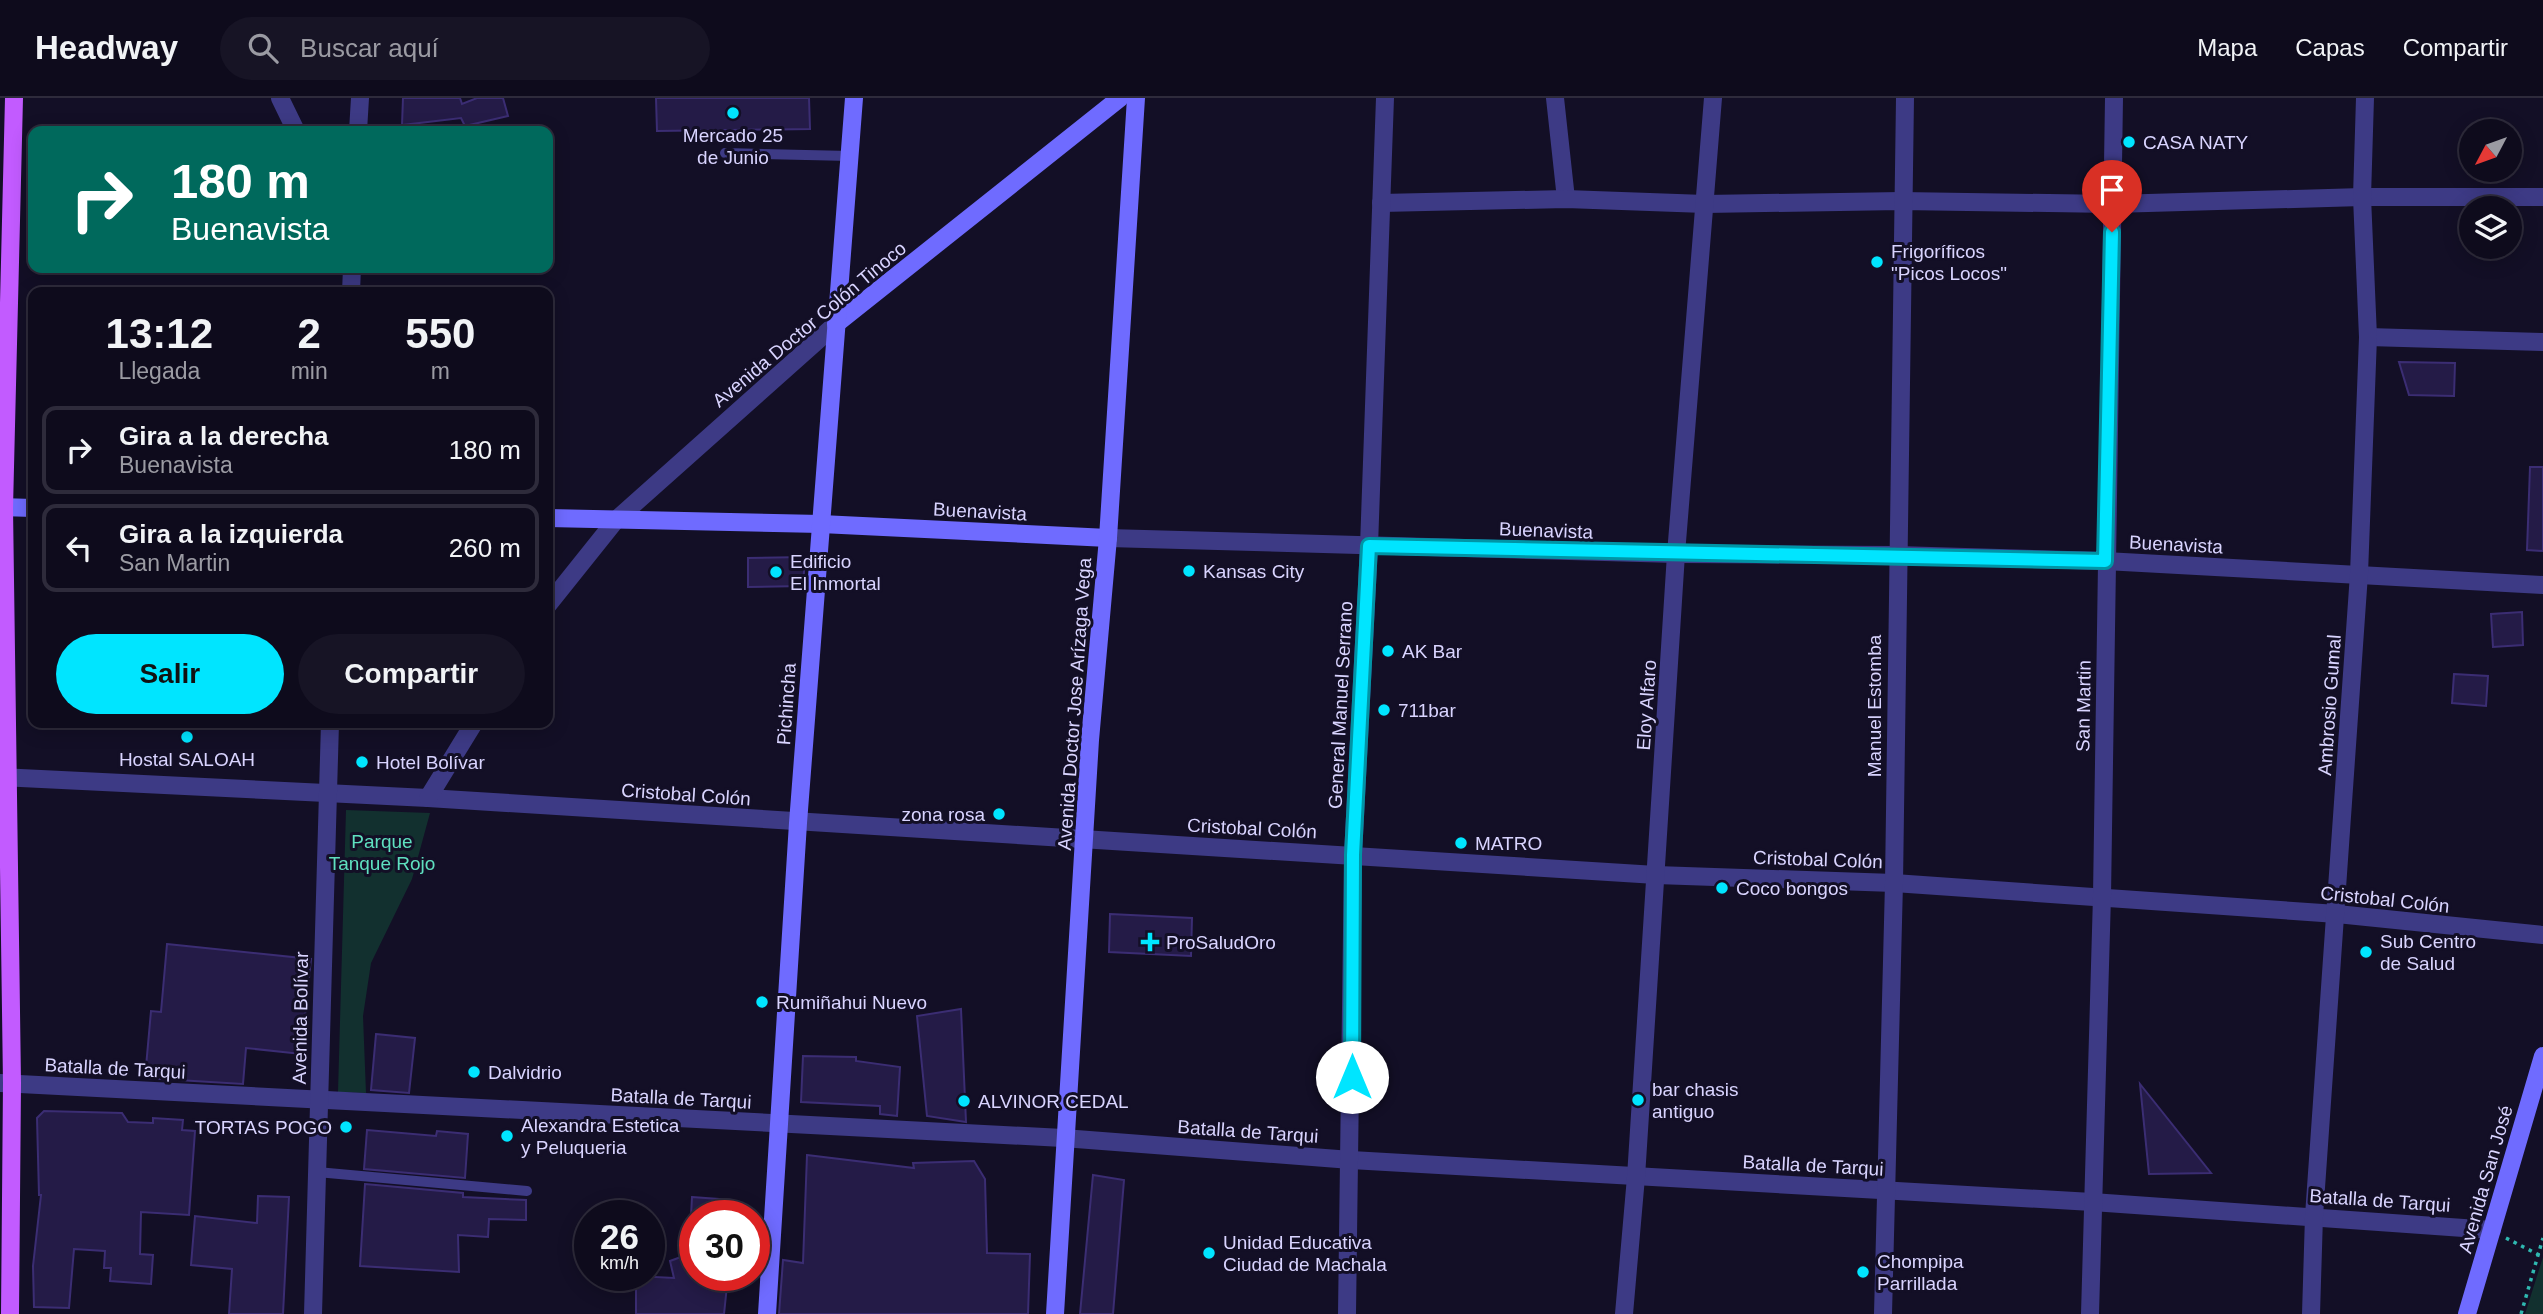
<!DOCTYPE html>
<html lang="es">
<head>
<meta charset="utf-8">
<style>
  body { margin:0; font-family:Arial,sans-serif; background:#171425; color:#f1f3f6; height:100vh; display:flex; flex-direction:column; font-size:26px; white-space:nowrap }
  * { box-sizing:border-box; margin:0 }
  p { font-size:23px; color:#9b9ba3 }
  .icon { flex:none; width:38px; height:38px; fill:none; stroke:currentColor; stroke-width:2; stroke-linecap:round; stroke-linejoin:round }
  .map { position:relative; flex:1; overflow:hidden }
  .panel { position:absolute; left:28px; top:189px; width:525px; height:441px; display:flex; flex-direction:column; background:#0e0b1c; border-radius:14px; box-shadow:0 4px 18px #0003,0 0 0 2px #2e2b3b }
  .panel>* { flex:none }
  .hud { position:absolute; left:28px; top:28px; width:525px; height:147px; border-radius:14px; box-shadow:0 4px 18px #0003,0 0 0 2px #2e2b3b; background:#00695c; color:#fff; overflow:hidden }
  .needle { width:46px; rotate:229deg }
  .fabs { position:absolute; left:2459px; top:21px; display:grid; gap:14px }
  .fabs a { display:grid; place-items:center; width:63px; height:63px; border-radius:50%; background:#0e0b1c; box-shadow:0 4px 18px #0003,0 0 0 2px #2e2b3b; font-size:35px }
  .speed { position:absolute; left:574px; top:1102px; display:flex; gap:14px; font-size:35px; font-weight:700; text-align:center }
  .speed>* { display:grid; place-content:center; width:91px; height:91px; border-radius:50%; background:#0e0b1c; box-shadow:0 4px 18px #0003,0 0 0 2px #2e2b3b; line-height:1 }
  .speed small { font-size:18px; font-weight:400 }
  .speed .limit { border:10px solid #d22; background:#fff; color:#111 }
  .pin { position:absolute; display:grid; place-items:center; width:60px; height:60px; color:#fff; margin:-72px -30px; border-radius:50% 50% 50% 0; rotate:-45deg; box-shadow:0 0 7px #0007 }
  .pin .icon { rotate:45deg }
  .me { position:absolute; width:77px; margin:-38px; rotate:0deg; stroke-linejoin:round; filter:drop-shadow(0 0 5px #0008) }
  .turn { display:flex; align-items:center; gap:24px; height:147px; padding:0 28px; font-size:32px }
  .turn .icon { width:91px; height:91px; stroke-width:2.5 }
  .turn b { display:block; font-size:49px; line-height:60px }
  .eta { display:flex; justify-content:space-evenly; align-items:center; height:119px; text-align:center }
  .eta b { font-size:42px; font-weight:800; line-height:49px }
  .cta { display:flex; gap:14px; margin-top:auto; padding:14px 28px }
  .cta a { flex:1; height:80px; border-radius:42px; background:#00e5ff; color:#111; font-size:28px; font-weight:800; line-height:80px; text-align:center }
  .cta a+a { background:#171425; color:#f1f3f6 }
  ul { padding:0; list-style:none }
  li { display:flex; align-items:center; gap:21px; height:88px; margin:0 14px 10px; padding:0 14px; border:4px solid #2e2b3b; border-radius:14px }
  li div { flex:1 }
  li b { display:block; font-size:26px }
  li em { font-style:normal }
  header { display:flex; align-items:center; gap:42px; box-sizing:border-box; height:98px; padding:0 35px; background:#0e0b1c; border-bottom:2px solid #2e2b3b }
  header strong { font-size:33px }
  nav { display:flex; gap:38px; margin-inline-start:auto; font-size:24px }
  .search { width:490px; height:63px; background:#171425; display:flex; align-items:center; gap:18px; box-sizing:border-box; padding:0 24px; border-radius:38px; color:#9b9ba3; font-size:26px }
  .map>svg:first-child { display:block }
  .green { fill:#12302f }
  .building { fill:#241b47; stroke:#3b2d73; stroke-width:2 }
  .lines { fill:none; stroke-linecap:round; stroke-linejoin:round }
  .path { stroke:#2fb8b0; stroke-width:3.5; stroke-dasharray:3.5 5; stroke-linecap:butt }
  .lane { stroke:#3d3a85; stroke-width:10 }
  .street { stroke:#3d3a85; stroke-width:18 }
  .secondary { stroke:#6f6bff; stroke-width:18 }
  .primary { stroke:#c25bff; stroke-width:18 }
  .route-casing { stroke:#0095a6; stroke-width:18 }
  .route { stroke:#00e5ff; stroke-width:12 }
  .poi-dot { fill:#00e5ff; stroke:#130f26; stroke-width:2.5 }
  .labels { text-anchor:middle; stroke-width:6; stroke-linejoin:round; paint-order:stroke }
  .poi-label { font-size:19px; fill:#d9d4ff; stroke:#130f26; text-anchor:start }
  .street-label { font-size:19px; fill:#d9d4ff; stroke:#130f26 }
  .park-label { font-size:19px; fill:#5fe0c0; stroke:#130f26 }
</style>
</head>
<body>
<header>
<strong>Headway</strong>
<div class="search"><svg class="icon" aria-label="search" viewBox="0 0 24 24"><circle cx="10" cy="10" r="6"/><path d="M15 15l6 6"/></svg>Buscar aquí</div>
<nav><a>Mapa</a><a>Capas</a><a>Compartir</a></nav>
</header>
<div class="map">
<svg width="2543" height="1216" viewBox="0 0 2543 1216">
  <rect width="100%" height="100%" fill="#130f26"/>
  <g class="green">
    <polygon points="346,712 430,715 412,781 371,865 363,918 366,995 338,994"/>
    <polygon points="2543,1159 2543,1216 2525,1216"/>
  </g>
  <g class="building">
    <polygon points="403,0 460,0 462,6 477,0 503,0 508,18 465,28 461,20 402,27"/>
    <polygon points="656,0 809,0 810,31 657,33"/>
    <polygon points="2399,264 2455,265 2454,298 2409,297"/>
    <polygon points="2530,369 2543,369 2543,453 2527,452"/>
    <polygon points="805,459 803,488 748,489 748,460"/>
    <polygon points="2522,514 2523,547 2493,549 2491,516"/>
    <polygon points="2454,576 2488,578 2486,608 2452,605"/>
    <polygon points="1110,816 1192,820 1191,858 1109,854"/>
    <polygon points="167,846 311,861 301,956 246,950 243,986 145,980 151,913 161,914"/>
    <polygon points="961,911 966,1024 927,1018 917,918"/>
    <polygon points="376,936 415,940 409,995 371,992"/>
    <polygon points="803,958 856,959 856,963 900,969 897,1018 880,1016 880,1008 801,1004"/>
    <polygon points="2140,986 2211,1075 2149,1076"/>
    <polygon points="44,1013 122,1015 128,1024 153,1025 153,1020 183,1022 182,1032 195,1033 189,1117 141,1114 140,1156 153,1157 151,1186 110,1183 111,1170 104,1170 105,1153 74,1151 69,1210 34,1209 33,1168 41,1097 39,1097 37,1020"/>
    <polygon points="367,1032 436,1038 437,1033 468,1036 465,1080 364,1071"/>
    <polygon points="807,1057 914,1070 913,1065 974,1063 985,1081 987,1155 1030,1156 1028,1216 779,1216 783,1162 803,1165"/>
    <polygon points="1093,1077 1124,1082 1113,1216 1080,1216"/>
    <polygon points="365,1086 463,1095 463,1099 526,1102 526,1122 489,1121 488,1139 458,1137 459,1174 360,1168"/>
    <polygon points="258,1098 289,1099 283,1216 229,1216 232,1171 191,1167 195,1118 257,1125"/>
    <polygon points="692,1099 732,1102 729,1118 691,1118"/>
    <polygon points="695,1154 695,1178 728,1178 724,1216 636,1216 636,1178 674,1180 670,1163"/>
  </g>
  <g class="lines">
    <g class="path">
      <polyline points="2506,1140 2543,1159"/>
      <polyline points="2521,1216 2543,1140"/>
    </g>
    <g class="lane">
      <polyline points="725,55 850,58"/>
      <polyline points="317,1074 527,1093"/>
    </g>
    <g class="street">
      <polyline points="280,0 296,33"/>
      <polyline points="1555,0 1566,101"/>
      <polyline points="358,33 360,0"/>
      <polyline points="1381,105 1566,101 1705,106 1901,103 2113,106 2362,99 2543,99"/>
      <polyline points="351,194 352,170"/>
      <polyline points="2368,239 2543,244"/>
      <polyline points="1108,440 1676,456 1897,457 2105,463 2543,487"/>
      <polyline points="548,507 616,422 836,226"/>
      <polyline points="0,679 428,700 1656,777 1894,785 2337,816 2543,837"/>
      <polyline points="428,700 474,625"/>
      <polyline points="0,985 1063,1040 1351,1062 2092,1104 2492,1132"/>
      <polyline points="313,1216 330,625"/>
      <polyline points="1347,1216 1353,757 1369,448 1385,0"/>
      <polyline points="1624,1216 1636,1079 1676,456 1713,0"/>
      <polyline points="1883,1216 1894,785 1905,0"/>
      <polyline points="2090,1216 2102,798 2114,0"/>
      <polyline points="2311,1216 2314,1118 2359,476 2368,239 2362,99 2365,0"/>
    </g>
    <g class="secondary">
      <polyline points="836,226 1120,0"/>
      <polyline points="0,409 33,410"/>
      <polyline points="548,420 821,426 1108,440"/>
      <polyline points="767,1216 798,725 854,0"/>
      <polyline points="1055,1216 1090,642 1108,440 1136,0"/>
      <polyline points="2467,1216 2543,958"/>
    </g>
    <polyline class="primary" points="10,1216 12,985 4,410 14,0"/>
  </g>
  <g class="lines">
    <g class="route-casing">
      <polyline id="route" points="1352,979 1353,757 1369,448 2105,463 2112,134"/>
    </g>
    <use href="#route" class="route"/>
  </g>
  <g class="poi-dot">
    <circle cx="733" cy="15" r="7"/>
    <circle cx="2129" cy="44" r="7"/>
    <circle cx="1877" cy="164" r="7"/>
    <circle cx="1189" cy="473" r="7"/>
    <circle cx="776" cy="474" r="7"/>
    <circle cx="1388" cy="553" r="7"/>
    <circle cx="1384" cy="612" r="7"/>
    <circle cx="187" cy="639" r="7"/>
    <circle cx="362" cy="664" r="7"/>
    <circle cx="999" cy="716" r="7"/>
    <circle cx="1461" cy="745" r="7"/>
    <circle cx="1722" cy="790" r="7"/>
    <path d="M1146.5 833.5h7v7h7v7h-7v7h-7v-7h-7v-7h7z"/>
    <circle cx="2366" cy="854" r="7"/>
    <circle cx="762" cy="904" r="7"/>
    <circle cx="474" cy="974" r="7"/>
    <circle cx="1638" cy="1002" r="7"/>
    <circle cx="964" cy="1003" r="7"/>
    <circle cx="346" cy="1029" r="7"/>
    <circle cx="507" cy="1038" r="7"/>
    <circle cx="1209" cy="1155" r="7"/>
    <circle cx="1863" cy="1174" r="7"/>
  </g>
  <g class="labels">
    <g class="poi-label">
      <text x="733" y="44" text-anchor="middle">Mercado 25<tspan x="733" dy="22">de Junio</tspan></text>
      <text x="2143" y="51">CASA NATY</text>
      <text x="1891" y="160">Frigoríficos<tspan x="1891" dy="22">"Picos Locos"</tspan></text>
      <text x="790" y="470">Edificio<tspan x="790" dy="22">El Inmortal</tspan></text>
      <text x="1203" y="480">Kansas City</text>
      <text x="1402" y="560">AK Bar</text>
      <text x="1398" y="619">711bar</text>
      <text x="187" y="668" text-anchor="middle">Hostal SALOAH</text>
      <text x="376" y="671">Hotel Bolívar</text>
      <text x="985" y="723" text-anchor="end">zona rosa</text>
      <text x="1475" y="752">MATRO</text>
      <text x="1736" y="797">Coco bongos</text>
      <text x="2380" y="850">Sub Centro<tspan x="2380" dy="22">de Salud</tspan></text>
      <text x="1166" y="851">ProSaludOro</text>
      <text x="776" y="911">Rumiñahui Nuevo</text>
      <text x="488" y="981">Dalvidrio</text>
      <text x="1652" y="998">bar chasis<tspan x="1652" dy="22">antiguo</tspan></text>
      <text x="978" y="1010">ALVINOR CEDAL</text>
      <text x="521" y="1034">Alexandra Estetica<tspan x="521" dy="22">y Peluqueria</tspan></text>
      <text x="332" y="1036" text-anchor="end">TORTAS POGO</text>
      <text x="1223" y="1151">Unidad Educativa<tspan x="1223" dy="22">Ciudad de Machala</tspan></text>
      <text x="1877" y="1170">Chompipa<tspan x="1877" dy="22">Parrillada</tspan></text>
    </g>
    <g class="street-label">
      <text transform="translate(809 226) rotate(-40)" y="7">Avenida Doctor Colón Tinoco</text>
      <text transform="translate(980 413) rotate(3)" y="7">Buenavista</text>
      <text transform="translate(1546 432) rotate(2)" y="7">Buenavista</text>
      <text transform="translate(2176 446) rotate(3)" y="7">Buenavista</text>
      <text transform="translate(786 606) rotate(-86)" y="7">Pichincha</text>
      <text transform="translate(1074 606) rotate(-86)" y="7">Avenida Doctor Jose Arízaga Vega</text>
      <text transform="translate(1340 607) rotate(-87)" y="7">General Manuel Serrano</text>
      <text transform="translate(1646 607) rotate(-86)" y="7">Eloy Alfaro</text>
      <text transform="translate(2329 607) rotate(-86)" y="7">Ambrosio Gumal</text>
      <text transform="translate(1874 608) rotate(-90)" y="7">Manuel Estomba</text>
      <text transform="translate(2083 608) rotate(-89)" y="7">San Martin</text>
      <text transform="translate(686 696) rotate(4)" y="7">Cristobal Colón</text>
      <text transform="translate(1252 730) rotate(3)" y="7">Cristobal Colón</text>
      <text transform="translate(1818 761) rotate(2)" y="7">Cristobal Colón</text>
      <text transform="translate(2385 801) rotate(6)" y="7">Cristobal Colón</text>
      <text transform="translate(300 920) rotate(-89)" y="7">Avenida Bolívar</text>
      <text transform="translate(115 970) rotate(3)" y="7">Batalla de Tarqui</text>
      <text transform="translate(681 1000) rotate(3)" y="7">Batalla de Tarqui</text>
      <text transform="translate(1248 1033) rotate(4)" y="7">Batalla de Tarqui</text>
      <text transform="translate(1813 1067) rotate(3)" y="7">Batalla de Tarqui</text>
      <text transform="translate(2485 1081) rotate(-74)" y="7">Avenida San José</text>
      <text transform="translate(2380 1102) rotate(4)" y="7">Batalla de Tarqui</text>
    </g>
    <g class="park-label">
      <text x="382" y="750">Parque<tspan x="382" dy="22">Tanque Rojo</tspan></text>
    </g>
  </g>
</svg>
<div class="fabs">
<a><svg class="needle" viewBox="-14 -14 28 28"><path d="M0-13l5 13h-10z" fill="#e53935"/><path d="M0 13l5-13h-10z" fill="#9b9ba3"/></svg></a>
<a><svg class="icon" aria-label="layers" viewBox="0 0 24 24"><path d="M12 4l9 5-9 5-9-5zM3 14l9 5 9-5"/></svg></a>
</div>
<div class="speed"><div>26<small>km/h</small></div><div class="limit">30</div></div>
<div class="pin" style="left:2112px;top:134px;background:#d93025"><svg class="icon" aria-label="arrive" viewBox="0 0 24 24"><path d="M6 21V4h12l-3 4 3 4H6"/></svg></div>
<svg class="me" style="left:1352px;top:979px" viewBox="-20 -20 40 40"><circle r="19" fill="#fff"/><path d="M0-13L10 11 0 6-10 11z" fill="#00e5ff"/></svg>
<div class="hud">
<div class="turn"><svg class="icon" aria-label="right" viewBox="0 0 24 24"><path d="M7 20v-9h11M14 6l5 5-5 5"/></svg><div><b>180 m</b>Buenavista</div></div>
</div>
<section class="panel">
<div class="eta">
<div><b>13:12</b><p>Llegada</p></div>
<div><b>2</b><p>min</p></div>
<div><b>550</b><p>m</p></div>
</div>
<ul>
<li><svg class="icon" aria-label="right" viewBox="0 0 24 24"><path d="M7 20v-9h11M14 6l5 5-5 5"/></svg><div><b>Gira a la derecha</b><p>Buenavista</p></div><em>180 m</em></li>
<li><svg class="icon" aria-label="left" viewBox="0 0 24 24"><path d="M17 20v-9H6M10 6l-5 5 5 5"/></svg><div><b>Gira a la izquierda</b><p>San Martin</p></div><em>260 m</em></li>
</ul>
<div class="cta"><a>Salir</a><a>Compartir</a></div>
</section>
</div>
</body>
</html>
